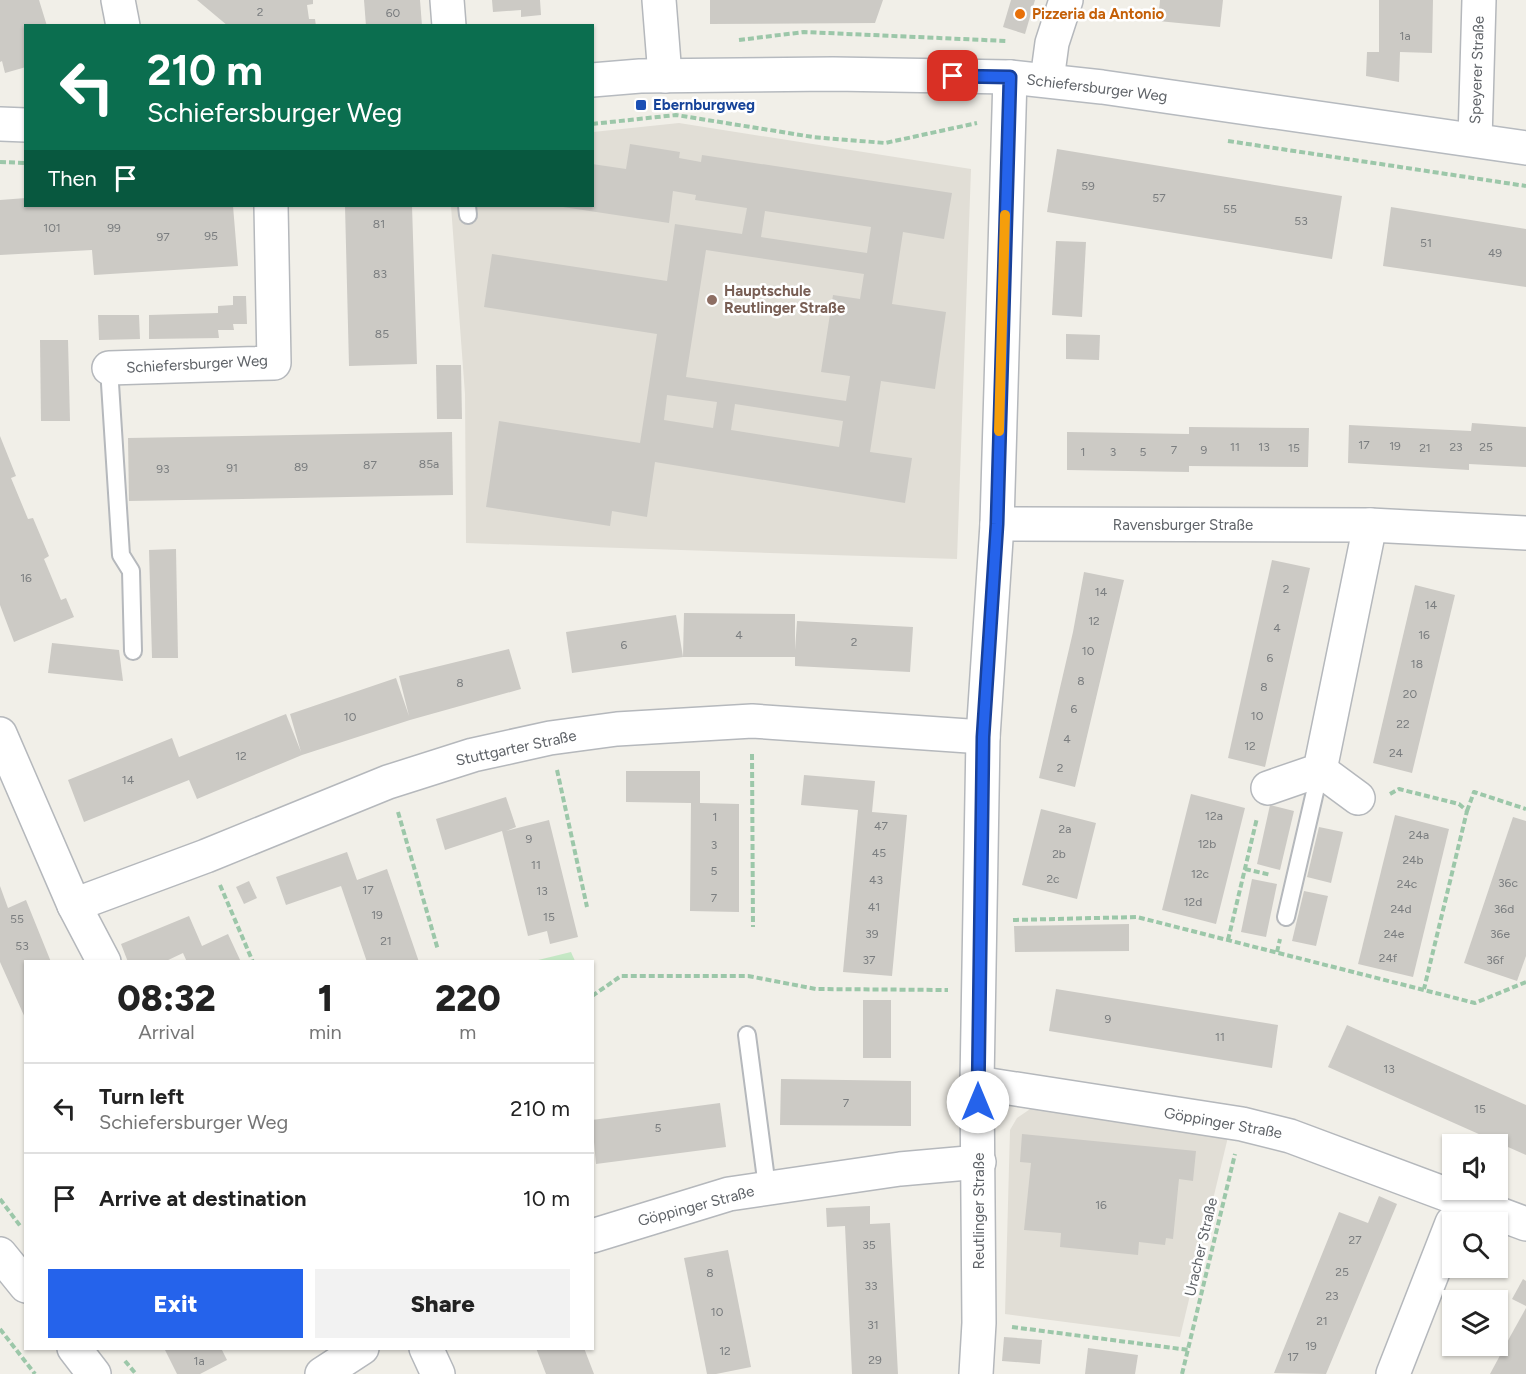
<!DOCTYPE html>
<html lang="en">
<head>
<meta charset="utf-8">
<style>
  body { margin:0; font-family:Figtree,sans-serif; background:#f2f2f2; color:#222; height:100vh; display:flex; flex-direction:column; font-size:22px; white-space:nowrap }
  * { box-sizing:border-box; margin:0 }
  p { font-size:20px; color:#767676 }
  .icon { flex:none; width:33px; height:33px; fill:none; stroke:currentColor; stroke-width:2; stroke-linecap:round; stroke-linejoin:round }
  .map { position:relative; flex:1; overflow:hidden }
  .drawer { position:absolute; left:24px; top:960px; width:570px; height:390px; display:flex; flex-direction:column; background:#fff; border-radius:0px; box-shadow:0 2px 4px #0004 }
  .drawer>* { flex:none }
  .hud { position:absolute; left:24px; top:24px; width:570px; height:183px; border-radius:0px; box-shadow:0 2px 4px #0004; background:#0b6e4f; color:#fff; overflow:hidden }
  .controls { position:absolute; left:1442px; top:1134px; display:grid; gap:12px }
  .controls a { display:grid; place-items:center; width:66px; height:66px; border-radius:0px; background:#fff; box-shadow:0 2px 4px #0004; font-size:30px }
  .pin { position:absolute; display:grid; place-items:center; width:51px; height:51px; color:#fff; margin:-26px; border-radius:12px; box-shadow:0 3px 9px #0006 }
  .me { position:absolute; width:66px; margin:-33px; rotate:0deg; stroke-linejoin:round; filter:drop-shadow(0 0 4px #0008) }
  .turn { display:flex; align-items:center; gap:21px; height:126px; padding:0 24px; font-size:27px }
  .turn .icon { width:78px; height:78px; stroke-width:2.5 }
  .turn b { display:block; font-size:42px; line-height:51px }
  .then { display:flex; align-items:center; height:57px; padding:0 24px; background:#0003; gap:12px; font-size:22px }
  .eta { display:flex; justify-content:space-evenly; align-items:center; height:102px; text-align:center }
  .eta b { font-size:36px; font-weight:800; line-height:42px }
  .action { display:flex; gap:12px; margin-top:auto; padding:12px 24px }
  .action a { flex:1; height:69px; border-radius:0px; background:#2563eb; color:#fff; font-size:24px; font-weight:800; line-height:69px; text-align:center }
  .action a+a { background:#f2f2f2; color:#222 }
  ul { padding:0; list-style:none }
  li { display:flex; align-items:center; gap:18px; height:90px; padding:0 24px; border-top:2px solid #e0e0e0 }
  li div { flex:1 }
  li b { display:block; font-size:22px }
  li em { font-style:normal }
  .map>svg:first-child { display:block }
  .education { fill:#e1ded6 }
  .green { fill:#c5e8c5 }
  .building { fill:#cccac5; fill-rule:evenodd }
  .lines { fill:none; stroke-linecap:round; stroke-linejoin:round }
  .lane-casing { stroke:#b5b8bc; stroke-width:20 }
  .street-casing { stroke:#b5b8bc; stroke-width:36 }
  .secondary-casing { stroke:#b6babf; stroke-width:36 }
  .path { stroke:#9cc7a9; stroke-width:4; stroke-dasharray:6 3; stroke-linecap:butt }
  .lane { stroke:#fff; stroke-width:16 }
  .street { stroke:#fff; stroke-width:33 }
  .secondary { stroke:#fff; stroke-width:33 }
  .route-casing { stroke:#184099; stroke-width:15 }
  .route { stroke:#2563eb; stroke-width:10 }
  .slow { stroke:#f59e0b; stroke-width:10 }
  .food-dot { fill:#e8710a; stroke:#fff; stroke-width:2 }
  .transit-dot { fill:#1a4fb4; stroke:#fff; stroke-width:2 }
  .education-dot { fill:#8d6e63; stroke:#fff; stroke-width:2 }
  .labels { text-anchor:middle; stroke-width:5; stroke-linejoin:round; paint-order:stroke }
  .number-label { font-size:12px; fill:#7a7d7f }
  .food-label { font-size:15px; font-weight:bold; fill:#c56008; stroke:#fff; text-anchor:start }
  .street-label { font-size:15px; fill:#5f6368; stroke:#fff }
  .transit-label { font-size:15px; font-weight:bold; fill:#164399; stroke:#fff; text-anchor:start }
  .education-label { font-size:15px; font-weight:bold; fill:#785e54; stroke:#fff; text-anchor:start }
</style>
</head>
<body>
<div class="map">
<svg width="1526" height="1374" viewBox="0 0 1526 1374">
  <rect width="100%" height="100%" fill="#f1efe8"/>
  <g class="education">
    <polygon points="679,123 971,169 957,559 466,543 465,394 451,206 592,206 593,132"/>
    <polygon points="1039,1103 1228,1137 1180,1337 1005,1314 1010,1130 1017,1118"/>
  </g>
  <polygon class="green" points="571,952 575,961 534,961"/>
  <g class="building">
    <polygon points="0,0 39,0 47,26 26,26 26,67 5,73 2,61 0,62"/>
    <polygon points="197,0 313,0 313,4 307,5 309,19 315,19 316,26 228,26"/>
    <polygon points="364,0 420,0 422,26 366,26"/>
    <polygon points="492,0 540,0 541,15 521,17 521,10 493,12"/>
    <polygon points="710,0 883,0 875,23 710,24"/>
    <polygon points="1011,0 1035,0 1025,34 1003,27"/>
    <polygon points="1160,0 1223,0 1220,27 1158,21"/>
    <polygon points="1379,0 1433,0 1432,53 1400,52 1399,82 1366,76 1367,52 1379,52"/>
    <path d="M630,144L680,152L679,158L701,162L702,155L952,193L944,239L903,232L892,304L946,312L935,389L881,381L870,452L912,458L905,503L655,462L647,517L612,511L610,526L486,507L499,421L640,443L657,334L484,307L492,254L667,281L675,224L742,234L747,208L695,200L696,195L673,191L669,223L563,207L592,206V164L626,169ZM765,211L871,227L867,253L761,237ZM706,250L864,274L860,299L833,295L821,372L850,376L846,401L686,377ZM667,395L717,402L713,428L664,420ZM735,404L843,421L839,447L731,430Z"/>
    <polygon points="1057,149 1342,196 1332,259 1047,212"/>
    <polygon points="26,198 26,206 233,206 238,266 94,275 92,250 0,255 0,200"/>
    <polygon points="345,206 412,206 417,364 349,366"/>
    <polygon points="1391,207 1526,229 1526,287 1383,266"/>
    <polygon points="1056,241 1086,242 1082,317 1052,315"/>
    <polygon points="233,296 246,296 247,324 233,324 234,330 218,330 219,338 149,339 149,315 218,313 218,306 233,305"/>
    <polygon points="98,315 139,315 140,339 99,340"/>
    <polygon points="1066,334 1100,335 1099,360 1066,359"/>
    <polygon points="40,340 68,340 70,421 41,421"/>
    <polygon points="436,365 461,365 462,419 437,419"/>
    <polygon points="1472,423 1526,427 1526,467 1469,464 1469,470 1348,463 1349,425 1471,431"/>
    <polygon points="1189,427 1309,428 1308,467 1189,466 1189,472 1067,470 1067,432 1189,434"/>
    <polygon points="452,432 453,495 129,501 128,438"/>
    <polygon points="0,436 16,476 11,478 28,519 33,518 49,556 44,559 61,600 66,598 74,617 14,642 0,605"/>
    <polygon points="176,549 178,658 152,658 149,550"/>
    <polygon points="1272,560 1310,568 1265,767 1228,758"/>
    <polygon points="1084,572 1124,580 1075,787 1039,778 1073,632"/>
    <polygon points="1415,585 1455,595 1412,773 1373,763"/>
    <polygon points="684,613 795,614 795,650 797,621 913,627 910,672 795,666 795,657 683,657"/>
    <polygon points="676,615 683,657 572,673 566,632"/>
    <polygon points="52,643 119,650 123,681 48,673"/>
    <polygon points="509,649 521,689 410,720 302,755 197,799 189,780 84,822 68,780 172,738 179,757 286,714 301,752 290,714 396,678 409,716 399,676"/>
    <polygon points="626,771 700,771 700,803 739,804 739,912 690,911 691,803 626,802"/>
    <polygon points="804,775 875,781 872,812 907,815 892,976 843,972 858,810 801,805"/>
    <polygon points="1191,794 1245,808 1216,924 1162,910"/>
    <polygon points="506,797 516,827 506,831 549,820 578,937 550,944 547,931 528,936 502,831 445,850 436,819"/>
    <polygon points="1270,805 1294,811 1280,870 1257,864"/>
    <polygon points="1041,809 1096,823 1077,899 1022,885"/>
    <polygon points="1395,815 1449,829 1413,977 1358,964"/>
    <polygon points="1513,817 1526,821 1526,956 1517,981 1464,963"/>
    <polygon points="1319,827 1343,832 1331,883 1307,877"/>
    <polygon points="347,852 357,880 387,869 419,962 367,962 341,886 286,905 276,877"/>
    <polygon points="1252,879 1277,884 1266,937 1241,932"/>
    <polygon points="249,881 257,898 244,904 236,887"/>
    <polygon points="0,886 8,908 26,900 51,962 26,962 26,1020 0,962"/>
    <polygon points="1304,891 1328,896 1316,946 1292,941"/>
    <polygon points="189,916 202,946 228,934 241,962 187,962 183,953 164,962 128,962 121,944"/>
    <polygon points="1129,924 1129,951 1015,952 1014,926"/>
    <polygon points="1056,989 1278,1025 1272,1068 1049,1031"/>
    <rect x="863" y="1000" width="28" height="58"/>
    <polygon points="1347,1025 1526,1105 1526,1155 1328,1067"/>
    <polygon points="781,1079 911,1081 911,1126 780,1125"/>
    <polygon points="720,1103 726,1147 596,1164 592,1120"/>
    <polygon points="1022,1134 1196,1151 1193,1181 1179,1179 1173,1239 1166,1238 1165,1245 1139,1242 1138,1255 1060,1247 1061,1233 1024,1230 1031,1163 1020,1162"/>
    <polygon points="1379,1196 1397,1204 1326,1374 1274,1373 1339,1212 1368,1223"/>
    <polygon points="870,1206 870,1224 890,1223 898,1374 852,1374 845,1226 827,1227 826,1208"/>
    <polygon points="728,1250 751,1367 716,1374 707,1374 684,1258"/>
    <polygon points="1523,1279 1526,1281 1526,1306 1512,1299"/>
    <polygon points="1526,1308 1526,1374 1490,1374 1511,1335"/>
    <polygon points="1004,1337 1042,1340 1040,1364 1002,1361"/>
    <polygon points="164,1348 221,1348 227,1360 200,1374 177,1374"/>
    <polygon points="536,1348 584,1348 594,1374 546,1374"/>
    <polygon points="1088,1348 1138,1355 1135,1374 1085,1374"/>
  </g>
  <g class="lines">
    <g class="lane-casing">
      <g id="lane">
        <polyline points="467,206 468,215"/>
        <polyline points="109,368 121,555 131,571 133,651"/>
        <polyline points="1286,917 1320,770"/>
        <polyline points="747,1035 767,1187"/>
      </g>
    </g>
    <g class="street-casing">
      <g id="street">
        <polyline points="118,0 123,26"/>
        <polyline points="447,0 449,26"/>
        <polyline points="659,0 665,76"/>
        <polyline points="1047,80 1052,43 1066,0"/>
        <polyline points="1475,140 1479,0"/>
        <polyline points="109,368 274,363 271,206"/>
        <polyline points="997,524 1370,525 1526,533"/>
        <polyline points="0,734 74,905 206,856 388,782 473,755 550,738 617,729 752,721 983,737"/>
        <polyline points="1320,770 1358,798"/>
        <polyline points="1268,788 1320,770 1370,525"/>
        <polyline points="74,905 104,962"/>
        <polyline points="977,1083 1242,1124 1290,1136 1526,1224"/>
        <polyline points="592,1236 729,1194 900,1169 979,1162"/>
        <polyline points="0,1254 26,1286"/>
        <polyline points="74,1348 94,1374"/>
        <polyline points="426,1348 438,1374"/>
        <polyline points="322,1374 362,1348"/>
        <polyline points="976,1374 979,1323 977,1083 983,737 997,524 1010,77"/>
        <polyline points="1393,1374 1452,1223"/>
      </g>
    </g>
    <g class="secondary-casing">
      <g id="secondary">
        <polyline points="592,80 640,76 833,74 1010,77 1102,87 1526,148"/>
        <polyline points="0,124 26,125"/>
      </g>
    </g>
    <g class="path">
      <polyline points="739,40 804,32 1007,41"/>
      <polyline points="592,124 676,115 813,137 885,143 977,123"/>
      <polyline points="1228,141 1526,186"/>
      <polyline points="0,162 26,163"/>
      <polyline points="752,754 753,927"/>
      <polyline points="557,770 587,907"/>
      <polyline points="1390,794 1399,789 1459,804 1467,811 1424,989"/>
      <polyline points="1467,811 1474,792 1526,809"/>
      <polyline points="398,812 438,950"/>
      <polyline points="1245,869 1271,875"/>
      <polyline points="220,885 253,962"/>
      <polyline points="1013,920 1137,917 1475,1003 1526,982"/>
      <polyline points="1228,940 1257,818"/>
      <polyline points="1277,952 1280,939"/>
      <polyline points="592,996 621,976 748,976 816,989 948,990"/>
      <polyline points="0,1199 21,1227"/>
      <polyline points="1012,1327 1189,1350"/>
      <polyline points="0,1329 35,1374"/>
      <polyline points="125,1361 136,1374"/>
      <polyline points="1182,1374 1235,1154"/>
    </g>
    <use href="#lane" class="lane"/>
    <use href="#street" class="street"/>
    <use href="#secondary" class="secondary"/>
  </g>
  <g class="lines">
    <g class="route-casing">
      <polyline id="route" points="953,76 1010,77 997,524 983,737 978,1102"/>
    </g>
    <use href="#route" class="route"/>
    <polyline class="slow" points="999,431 1005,215"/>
  </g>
  <circle class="food-dot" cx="1020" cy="14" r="6"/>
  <rect class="transit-dot" x="635" y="99" width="12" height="12" rx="3"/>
  <circle class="education-dot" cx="712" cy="300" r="6"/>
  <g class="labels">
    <g class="number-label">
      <text x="260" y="16">2</text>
      <text x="393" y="17">60</text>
      <text x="1405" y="40">1a</text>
      <text x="1088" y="190">59</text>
      <text x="1159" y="202">57</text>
      <text x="1230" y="213">55</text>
      <text x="1301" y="225">53</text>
      <text x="379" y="228">81</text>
      <text x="52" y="232">101</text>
      <text x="114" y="232">99</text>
      <text x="211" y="240">95</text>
      <text x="163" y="241">97</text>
      <text x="1426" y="247">51</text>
      <text x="1495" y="257">49</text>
      <text x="380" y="278">83</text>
      <text x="382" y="338">85</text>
      <text x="1364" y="449">17</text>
      <text x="1395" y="450">19</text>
      <text x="1235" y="451">11</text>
      <text x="1264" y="451">13</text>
      <text x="1456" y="451">23</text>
      <text x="1486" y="451">25</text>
      <text x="1294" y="452">15</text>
      <text x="1425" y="452">21</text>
      <text x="1174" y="454">7</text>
      <text x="1204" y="454">9</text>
      <text x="1083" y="456">1</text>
      <text x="1113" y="456">3</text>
      <text x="1143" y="456">5</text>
      <text x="429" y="468">85a</text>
      <text x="370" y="469">87</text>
      <text x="301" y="471">89</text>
      <text x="232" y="472">91</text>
      <text x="163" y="473">93</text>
      <text x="26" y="582">16</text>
      <text x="1286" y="593">2</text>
      <text x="1101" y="596">14</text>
      <text x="1431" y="609">14</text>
      <text x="1094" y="625">12</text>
      <text x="1277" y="632">4</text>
      <text x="739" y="639">4</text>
      <text x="1424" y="639">16</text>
      <text x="854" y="646">2</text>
      <text x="624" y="649">6</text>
      <text x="1088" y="655">10</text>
      <text x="1270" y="662">6</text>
      <text x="1417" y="668">18</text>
      <text x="1081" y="685">8</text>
      <text x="460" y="687">8</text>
      <text x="1264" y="691">8</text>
      <text x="1410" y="698">20</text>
      <text x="1074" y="713">6</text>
      <text x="1257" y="720">10</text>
      <text x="350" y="721">10</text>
      <text x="1403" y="728">22</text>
      <text x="1067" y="743">4</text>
      <text x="1250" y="750">12</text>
      <text x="1396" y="757">24</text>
      <text x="241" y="760">12</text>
      <text x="1060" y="772">2</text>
      <text x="128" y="784">14</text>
      <text x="1214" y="820">12a</text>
      <text x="715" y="821">1</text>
      <text x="881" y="830">47</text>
      <text x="1065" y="833">2a</text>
      <text x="1419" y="839">24a</text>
      <text x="529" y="843">9</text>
      <text x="1207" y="848">12b</text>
      <text x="714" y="849">3</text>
      <text x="879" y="857">45</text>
      <text x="1059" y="858">2b</text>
      <text x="1413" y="864">24b</text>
      <text x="536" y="869">11</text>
      <text x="714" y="875">5</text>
      <text x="1200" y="878">12c</text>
      <text x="1053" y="883">2c</text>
      <text x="876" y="884">43</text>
      <text x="1508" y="887">36c</text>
      <text x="1407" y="888">24c</text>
      <text x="368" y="894">17</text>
      <text x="542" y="895">13</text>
      <text x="714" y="902">7</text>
      <text x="1193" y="906">12d</text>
      <text x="874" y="911">41</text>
      <text x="1401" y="913">24d</text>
      <text x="1504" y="913">36d</text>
      <text x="377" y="919">19</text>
      <text x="549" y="921">15</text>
      <text x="17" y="923">55</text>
      <text x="872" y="938">39</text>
      <text x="1394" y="938">24e</text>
      <text x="1500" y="938">36e</text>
      <text x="386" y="945">21</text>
      <text x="22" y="950">53</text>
      <text x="1388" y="962">24f</text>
      <text x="869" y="964">37</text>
      <text x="1495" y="964">36f</text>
      <text x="1108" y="1023">9</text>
      <text x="1220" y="1041">11</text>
      <text x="1389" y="1073">13</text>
      <text x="846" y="1107">7</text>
      <text x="1480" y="1113">15</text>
      <text x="658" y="1132">5</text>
      <text x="1101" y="1209">16</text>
      <text x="1355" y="1244">27</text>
      <text x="869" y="1249">35</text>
      <text x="1342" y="1276">25</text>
      <text x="710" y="1277">8</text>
      <text x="871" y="1290">33</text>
      <text x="1332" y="1300">23</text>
      <text x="717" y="1316">10</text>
      <text x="1322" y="1325">21</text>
      <text x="873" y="1329">31</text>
      <text x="1311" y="1350">19</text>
      <text x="725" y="1355">12</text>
      <text x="1293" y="1361">17</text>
      <text x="875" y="1364">29</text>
      <text x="199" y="1365">1a</text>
    </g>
    <g class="food-label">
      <text x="1032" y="19">Pizzeria da Antonio</text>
    </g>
    <g class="street-label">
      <text transform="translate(1477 70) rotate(-88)" y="5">Speyerer Straße</text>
      <text transform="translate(1097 88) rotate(7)" y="5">Schiefersburger Weg</text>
      <text transform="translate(197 364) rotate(-3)" y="5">Schiefersburger Weg</text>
      <text x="1183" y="530">Ravensburger Straße</text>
      <text transform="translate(516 748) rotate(-12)" y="5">Stuttgarter Straße</text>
      <text transform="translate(1223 1123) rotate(10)" y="5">Göppinger Straße</text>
      <text transform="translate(696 1206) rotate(-15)" y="5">Göppinger Straße</text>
      <text transform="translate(979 1211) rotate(-90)" y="5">Reutlinger Straße</text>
      <text transform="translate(1201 1247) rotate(-77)" y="5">Uracher Straße</text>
    </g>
    <g class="transit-label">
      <text x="653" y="110">Ebernburgweg</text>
    </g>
    <g class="education-label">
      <text x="724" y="296">Hauptschule<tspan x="724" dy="17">Reutlinger Straße</tspan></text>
    </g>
  </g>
</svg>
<div class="controls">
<a><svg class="icon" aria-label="sound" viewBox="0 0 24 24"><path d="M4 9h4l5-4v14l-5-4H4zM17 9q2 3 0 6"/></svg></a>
<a><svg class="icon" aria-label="search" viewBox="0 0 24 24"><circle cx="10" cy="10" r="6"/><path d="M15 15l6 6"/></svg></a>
<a><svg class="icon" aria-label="layers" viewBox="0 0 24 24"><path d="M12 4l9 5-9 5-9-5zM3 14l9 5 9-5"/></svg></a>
</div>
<div class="pin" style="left:953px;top:76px;background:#d93025"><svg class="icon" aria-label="arrive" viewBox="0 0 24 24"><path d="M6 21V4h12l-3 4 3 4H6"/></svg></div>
<svg class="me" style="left:978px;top:1102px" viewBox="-20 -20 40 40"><circle r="19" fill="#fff"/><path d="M0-13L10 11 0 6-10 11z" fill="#2563eb"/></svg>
<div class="hud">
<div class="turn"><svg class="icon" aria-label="left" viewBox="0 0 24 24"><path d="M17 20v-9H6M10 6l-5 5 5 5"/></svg><div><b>210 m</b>Schiefersburger Weg</div></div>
<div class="then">Then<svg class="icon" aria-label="arrive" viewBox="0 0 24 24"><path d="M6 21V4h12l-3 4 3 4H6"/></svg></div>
</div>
<section class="drawer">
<div class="eta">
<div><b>08:32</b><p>Arrival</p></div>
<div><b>1</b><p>min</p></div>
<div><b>220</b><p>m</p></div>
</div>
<ul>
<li><svg class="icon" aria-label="left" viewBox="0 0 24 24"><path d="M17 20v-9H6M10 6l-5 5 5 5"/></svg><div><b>Turn left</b><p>Schiefersburger Weg</p></div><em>210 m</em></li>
<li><svg class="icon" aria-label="arrive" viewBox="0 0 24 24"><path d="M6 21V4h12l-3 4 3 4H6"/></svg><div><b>Arrive at destination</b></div><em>10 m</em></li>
</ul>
<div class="action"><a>Exit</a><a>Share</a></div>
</section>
</div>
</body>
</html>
